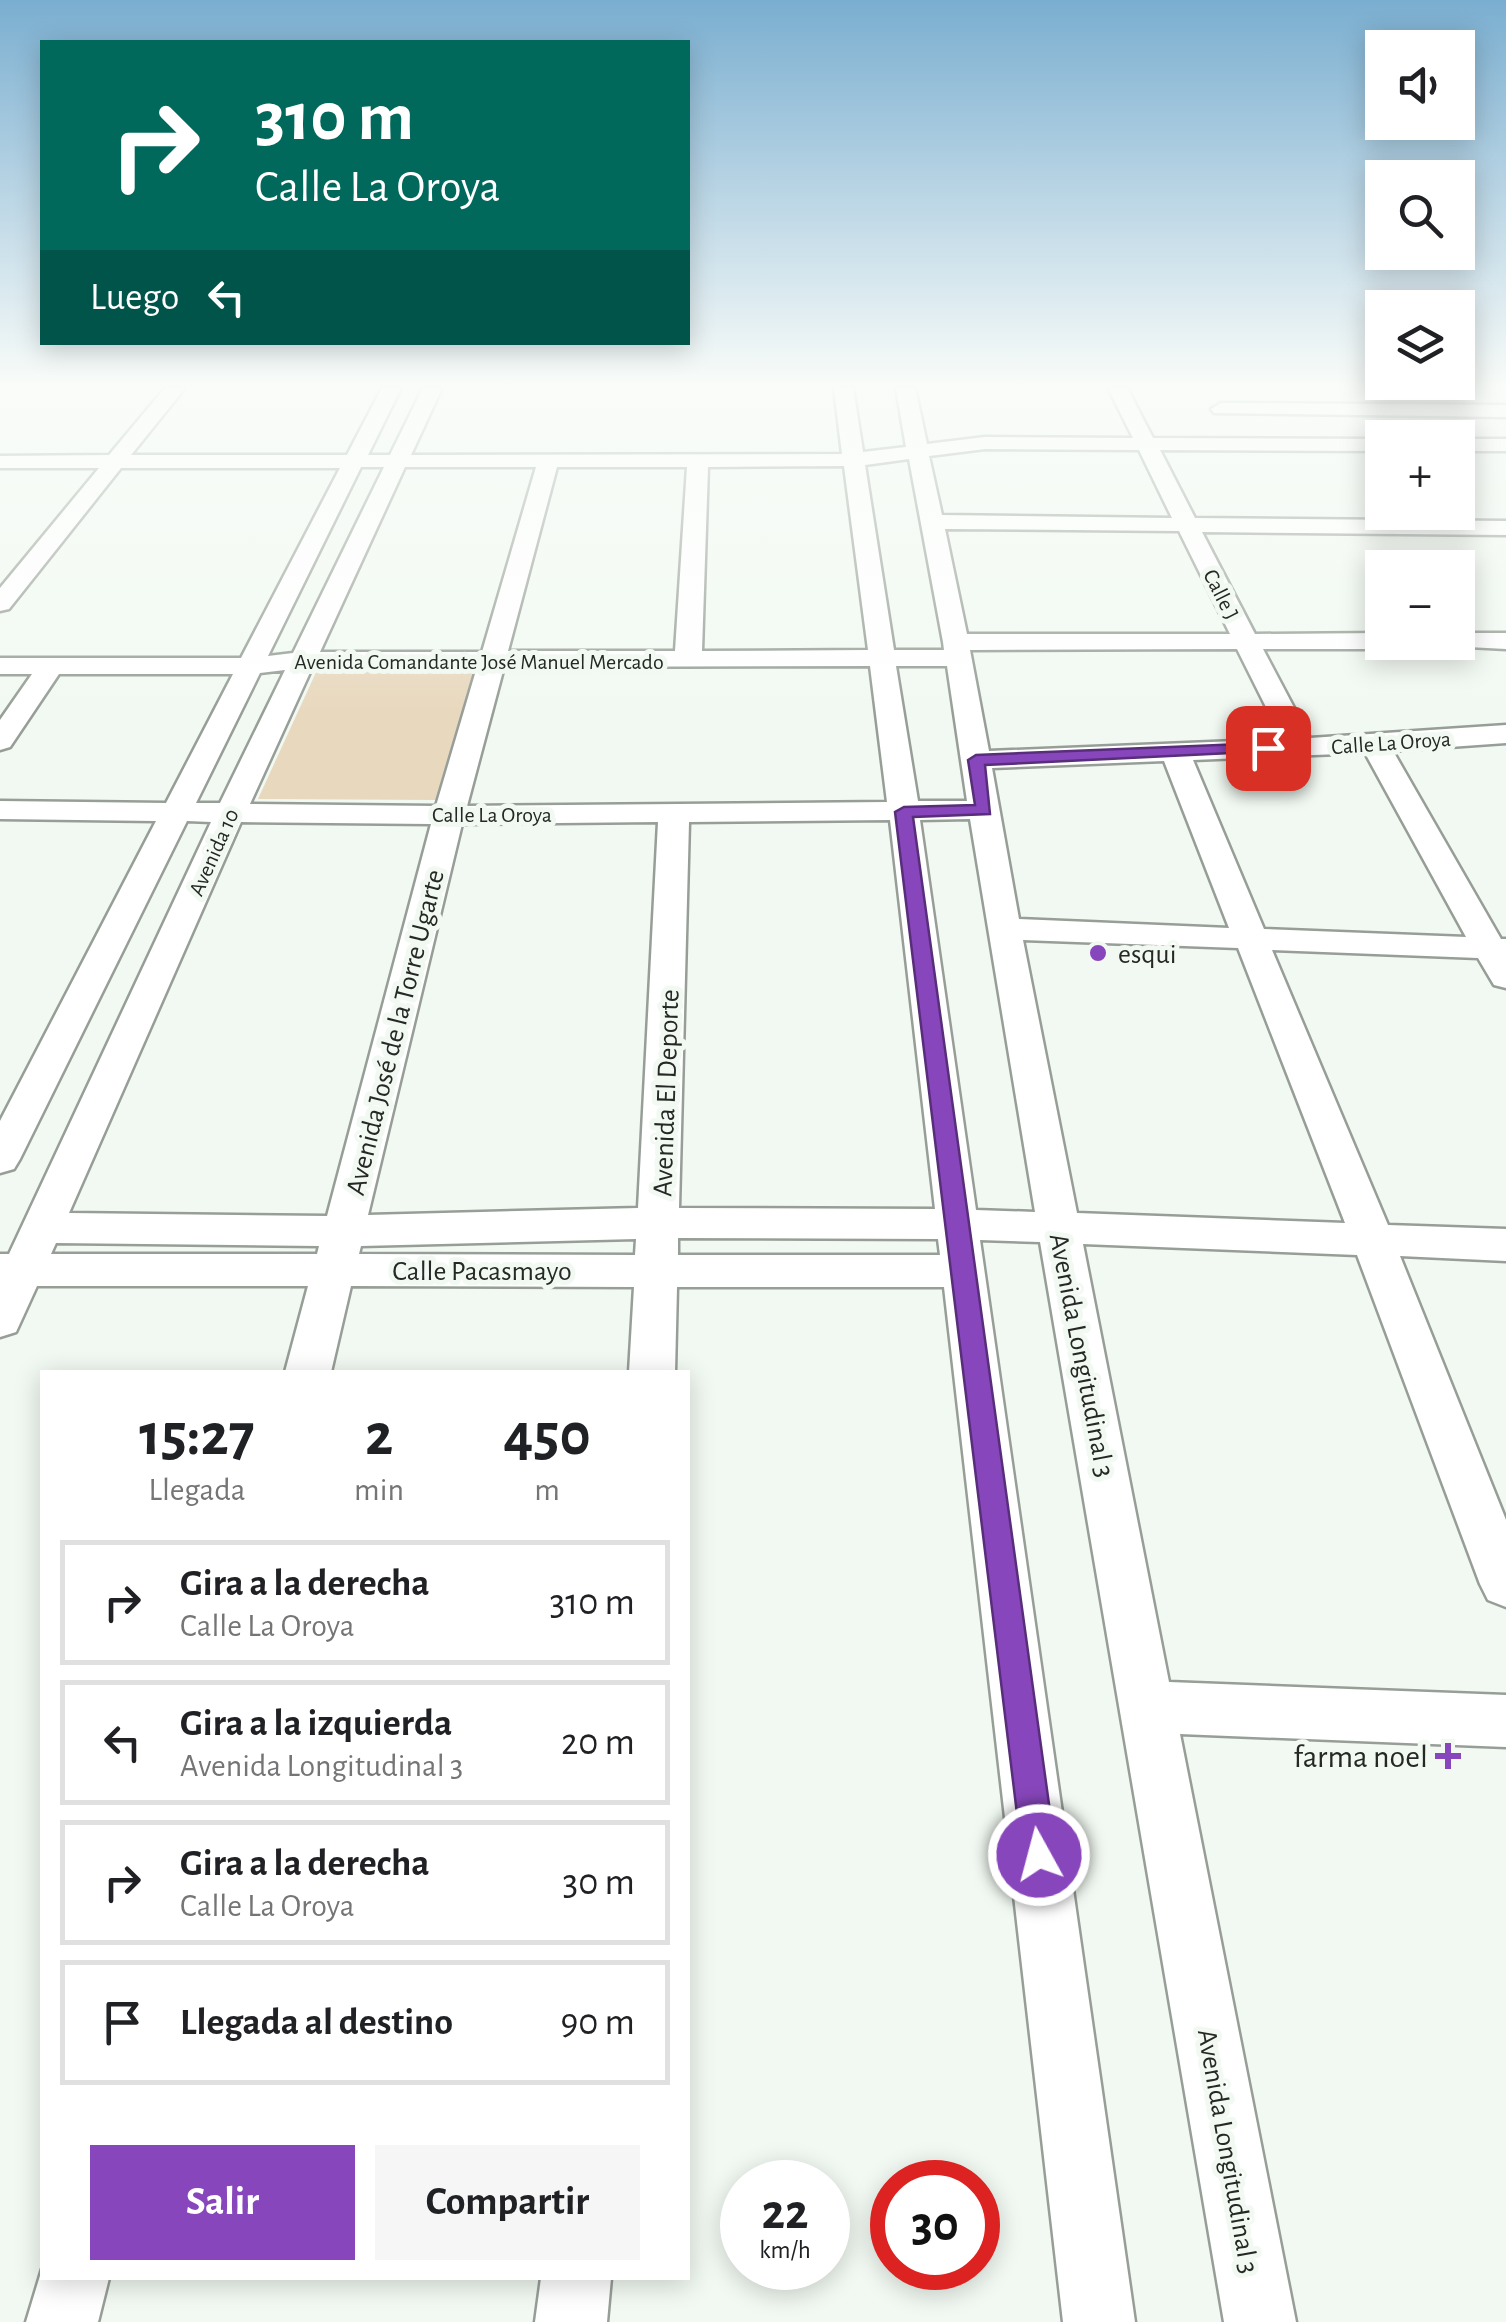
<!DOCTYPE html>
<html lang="es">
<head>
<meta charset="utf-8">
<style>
  body { margin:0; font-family:"Alegreya Sans",sans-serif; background:#f6f6f6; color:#202124; height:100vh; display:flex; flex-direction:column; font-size:38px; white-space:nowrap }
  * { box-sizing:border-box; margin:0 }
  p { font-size:32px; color:#757577 }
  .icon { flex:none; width:55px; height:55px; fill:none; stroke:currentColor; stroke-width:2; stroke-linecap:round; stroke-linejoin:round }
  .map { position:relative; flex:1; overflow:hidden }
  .side { position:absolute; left:40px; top:1370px; width:650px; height:910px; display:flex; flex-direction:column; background:#fff; border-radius:0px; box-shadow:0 5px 25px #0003 }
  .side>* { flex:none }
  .banner { position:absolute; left:40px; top:40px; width:650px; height:305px; border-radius:0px; box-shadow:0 5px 25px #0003; background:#00695c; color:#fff; overflow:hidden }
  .fabs { position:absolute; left:1365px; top:30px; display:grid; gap:20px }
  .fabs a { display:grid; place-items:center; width:110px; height:110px; border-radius:0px; background:#fff; box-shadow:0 5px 25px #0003; font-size:50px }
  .speed { position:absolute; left:720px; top:2160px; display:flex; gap:20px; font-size:50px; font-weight:700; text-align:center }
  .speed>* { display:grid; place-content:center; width:130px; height:130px; border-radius:50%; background:#fff; box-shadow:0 5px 25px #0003; line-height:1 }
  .speed small { font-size:25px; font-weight:400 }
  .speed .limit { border:15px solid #d22; background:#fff; color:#111 }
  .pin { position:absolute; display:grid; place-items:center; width:85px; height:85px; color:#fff; margin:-42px; border-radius:20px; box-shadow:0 5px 15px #0006 }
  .me { position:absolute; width:110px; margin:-55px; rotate:353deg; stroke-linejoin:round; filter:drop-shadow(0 0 8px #0008) }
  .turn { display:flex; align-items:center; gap:35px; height:210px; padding:0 50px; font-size:45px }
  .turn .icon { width:130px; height:130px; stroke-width:2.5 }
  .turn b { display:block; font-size:70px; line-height:85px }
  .then { display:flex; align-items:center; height:95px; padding:0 50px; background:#0003; gap:20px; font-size:38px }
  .eta { display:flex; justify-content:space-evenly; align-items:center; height:170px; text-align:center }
  .eta b { font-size:60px; font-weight:700; line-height:70px }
  .primary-button { display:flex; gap:20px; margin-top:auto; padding:20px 50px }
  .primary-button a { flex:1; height:115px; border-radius:0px; background:#8746bb; color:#fff; font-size:40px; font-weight:700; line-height:115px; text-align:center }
  .primary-button a+a { background:#f6f6f6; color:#202124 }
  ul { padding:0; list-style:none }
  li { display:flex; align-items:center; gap:30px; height:125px; margin:0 20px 15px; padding:0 30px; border:5px solid #e0e0e0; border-radius:0px }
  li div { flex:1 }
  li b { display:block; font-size:38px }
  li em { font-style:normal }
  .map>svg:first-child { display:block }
  .green { fill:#e8d8be }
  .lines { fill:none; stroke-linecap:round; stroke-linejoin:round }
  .minor-casing { stroke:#979e97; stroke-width:5 }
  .minor { fill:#fff; fill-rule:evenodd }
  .route { fill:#8746bb; stroke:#582e7a; stroke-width:2.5 }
  .poi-dot { fill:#8746bb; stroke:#f2f9f2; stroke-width:4 }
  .labels { text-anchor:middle; stroke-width:10; stroke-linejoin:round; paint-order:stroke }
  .far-street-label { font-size:22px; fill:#252825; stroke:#f2f9f2 }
  .poi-label { font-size:28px; fill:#252825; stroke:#f2f9f2; text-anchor:start }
  .street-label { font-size:28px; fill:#252825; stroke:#f2f9f2 }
  .near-poi-label { font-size:32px; fill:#252825; stroke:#f2f9f2; text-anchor:end }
</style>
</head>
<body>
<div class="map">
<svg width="1506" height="2322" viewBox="0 0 1506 2322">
  <rect width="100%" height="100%" fill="#f2f9f2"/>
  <polygon class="green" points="318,668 477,668 438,800 258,799"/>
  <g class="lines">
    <g class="minor-casing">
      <g id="minor">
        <path d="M165,388H185L131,455H347L382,388H401L368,455H390L423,388H442L411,455L842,454L834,388H853L863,452L906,447L896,388H915L927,444L985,437L1133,438L1108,388H1127L1153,438L1382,439V451L1160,450L1195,518L1506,521V535L1202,532L1255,634L1382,633V642H1394L1382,649H1263L1310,738L1506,725V743L1393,751L1501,939H1506V988L1494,985L1478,958L1272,950L1388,1225L1506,1229V1261L1400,1256L1506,1520V1607L1488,1600L1480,1584L1357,1255L1083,1244L1169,1682L1506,1695V1747L1180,1734L1296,2322H1224L1040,1242L980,1240L1135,2322H1063L944,1287H677L675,1372H629L634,1287L351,1286L331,1372H285L308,1286H37L16,1332L0,1337V1254H9L211,822L187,821L20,1159L14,1169L0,1173V1121L156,821L0,819V801L166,803L233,674H59L10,747L0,750V720L32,674H0V658H241L340,468H121L9,609L0,611V588L99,468H0V456L109,455ZM985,449L1139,450L1172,518L942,515L929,456ZM909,459L943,642L944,650H894L865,465ZM844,466L868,650L702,651L708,467ZM361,467H384L293,653L268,656ZM405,467H536L482,652H320ZM557,467H687L675,651H508ZM945,529L1179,531L1230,634H967ZM1237,649L1282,739L989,751L970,650ZM870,666L887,802L467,806L504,667ZM896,666H947L967,801H918ZM477,667L436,806L250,804L312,668ZM285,670L220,803H196L260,673ZM1365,753L1466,937L1264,929L1193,760ZM1164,761L1229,928L1019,919L992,768ZM970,819L1035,1212L976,1210L920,820ZM890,820L935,1209L679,1208L689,822ZM241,822L431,824L327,1216L69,1213ZM658,822L638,1208L368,1215L462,824ZM1023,940L1238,948L1345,1223L1077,1213ZM678,1238L938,1239L940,1255H678ZM636,1239L635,1255L359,1254L361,1246ZM56,1243L319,1246L317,1254H51Z"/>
        <polygon points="1221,403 1506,405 1506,417 1214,413 1211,409"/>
        <rect x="1458" y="439" width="48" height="12"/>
        <polygon points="1458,633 1506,633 1506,649 1449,646 1446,642 1458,642"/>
        <polygon points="42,2269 42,2278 109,2278 98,2322 26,2322"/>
        <polygon points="541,2278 611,2278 607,2322 535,2322"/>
      </g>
    </g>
    <use href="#minor" class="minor"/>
  </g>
  <linearGradient id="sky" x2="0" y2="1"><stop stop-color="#7aaed0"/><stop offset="0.54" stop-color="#f9fcf9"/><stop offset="1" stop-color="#f9fcf9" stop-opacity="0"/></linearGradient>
  <rect width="1506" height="713" fill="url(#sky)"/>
  <polygon class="route" points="1268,743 1277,748 1274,751 985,765 990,814 913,817 1056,1855 1051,1867 1039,1871 1027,1867 1022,1855 895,812 904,807 975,805 968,760 976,755"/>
  <g class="poi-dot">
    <circle cx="1098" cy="953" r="10"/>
    <path d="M1443 1741h10v10h10v10h-10v10h-10v-10h-10v-10h10z"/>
  </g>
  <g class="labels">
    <g class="far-street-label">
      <text transform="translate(1222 594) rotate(63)" y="8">Calle J</text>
      <text x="479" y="669">Avenida Comandante José Manuel Mercado</text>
      <text transform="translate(1391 742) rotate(-4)" y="8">Calle La Oroya</text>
      <text x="492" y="822">Calle La Oroya</text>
      <text transform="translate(213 852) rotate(-66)" y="8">Avenida 10</text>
    </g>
    <g class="poi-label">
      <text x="1118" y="963">esqui</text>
    </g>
    <g class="street-label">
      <text transform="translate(394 1032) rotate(-76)" y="10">Avenida José de la Torre Ugarte</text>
      <text transform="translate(665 1093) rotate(-88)" y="10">Avenida El Deporte</text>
      <text x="482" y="1280">Calle Pacasmayo</text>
      <text transform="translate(1083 1355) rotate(79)" y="10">Avenida Longitudinal 3</text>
      <text transform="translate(1229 2151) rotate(80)" y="10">Avenida Longitudinal 3</text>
    </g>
    <g class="near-poi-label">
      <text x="1428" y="1767">farma noel</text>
    </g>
  </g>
</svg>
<div class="fabs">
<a><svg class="icon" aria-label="sound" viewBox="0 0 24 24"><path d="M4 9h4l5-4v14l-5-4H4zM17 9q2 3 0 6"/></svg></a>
<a><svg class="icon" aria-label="search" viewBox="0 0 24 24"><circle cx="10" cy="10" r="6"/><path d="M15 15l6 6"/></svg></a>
<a><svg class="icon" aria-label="layers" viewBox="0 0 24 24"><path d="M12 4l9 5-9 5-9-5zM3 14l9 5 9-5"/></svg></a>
<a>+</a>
<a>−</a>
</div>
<div class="speed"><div>22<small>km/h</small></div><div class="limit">30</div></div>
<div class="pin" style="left:1268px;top:748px;background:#d93025"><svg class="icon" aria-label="arrive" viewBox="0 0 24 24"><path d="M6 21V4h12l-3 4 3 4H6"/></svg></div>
<svg class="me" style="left:1039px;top:1855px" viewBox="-20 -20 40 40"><circle r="17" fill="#8746bb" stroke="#fff" stroke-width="3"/><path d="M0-11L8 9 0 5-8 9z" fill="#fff"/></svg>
<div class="banner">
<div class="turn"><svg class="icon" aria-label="right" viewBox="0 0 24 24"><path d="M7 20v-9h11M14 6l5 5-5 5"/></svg><div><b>310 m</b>Calle La Oroya</div></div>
<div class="then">Luego<svg class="icon" aria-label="left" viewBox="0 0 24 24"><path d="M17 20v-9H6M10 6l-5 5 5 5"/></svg></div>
</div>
<section class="side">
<div class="eta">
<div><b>15:27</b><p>Llegada</p></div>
<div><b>2</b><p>min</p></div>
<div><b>450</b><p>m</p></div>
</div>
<ul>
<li><svg class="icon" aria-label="right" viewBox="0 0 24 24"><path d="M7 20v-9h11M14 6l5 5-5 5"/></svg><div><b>Gira a la derecha</b><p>Calle La Oroya</p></div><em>310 m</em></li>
<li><svg class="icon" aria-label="left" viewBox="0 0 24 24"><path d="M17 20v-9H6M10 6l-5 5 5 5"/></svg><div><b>Gira a la izquierda</b><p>Avenida Longitudinal 3</p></div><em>20 m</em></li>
<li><svg class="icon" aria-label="right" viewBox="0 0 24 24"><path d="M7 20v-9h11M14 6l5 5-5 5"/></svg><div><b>Gira a la derecha</b><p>Calle La Oroya</p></div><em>30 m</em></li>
<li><svg class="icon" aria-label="arrive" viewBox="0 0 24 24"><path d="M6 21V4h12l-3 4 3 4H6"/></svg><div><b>Llegada al destino</b></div><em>90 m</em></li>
</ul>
<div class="primary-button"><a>Salir</a><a>Compartir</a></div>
</section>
</div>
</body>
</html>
